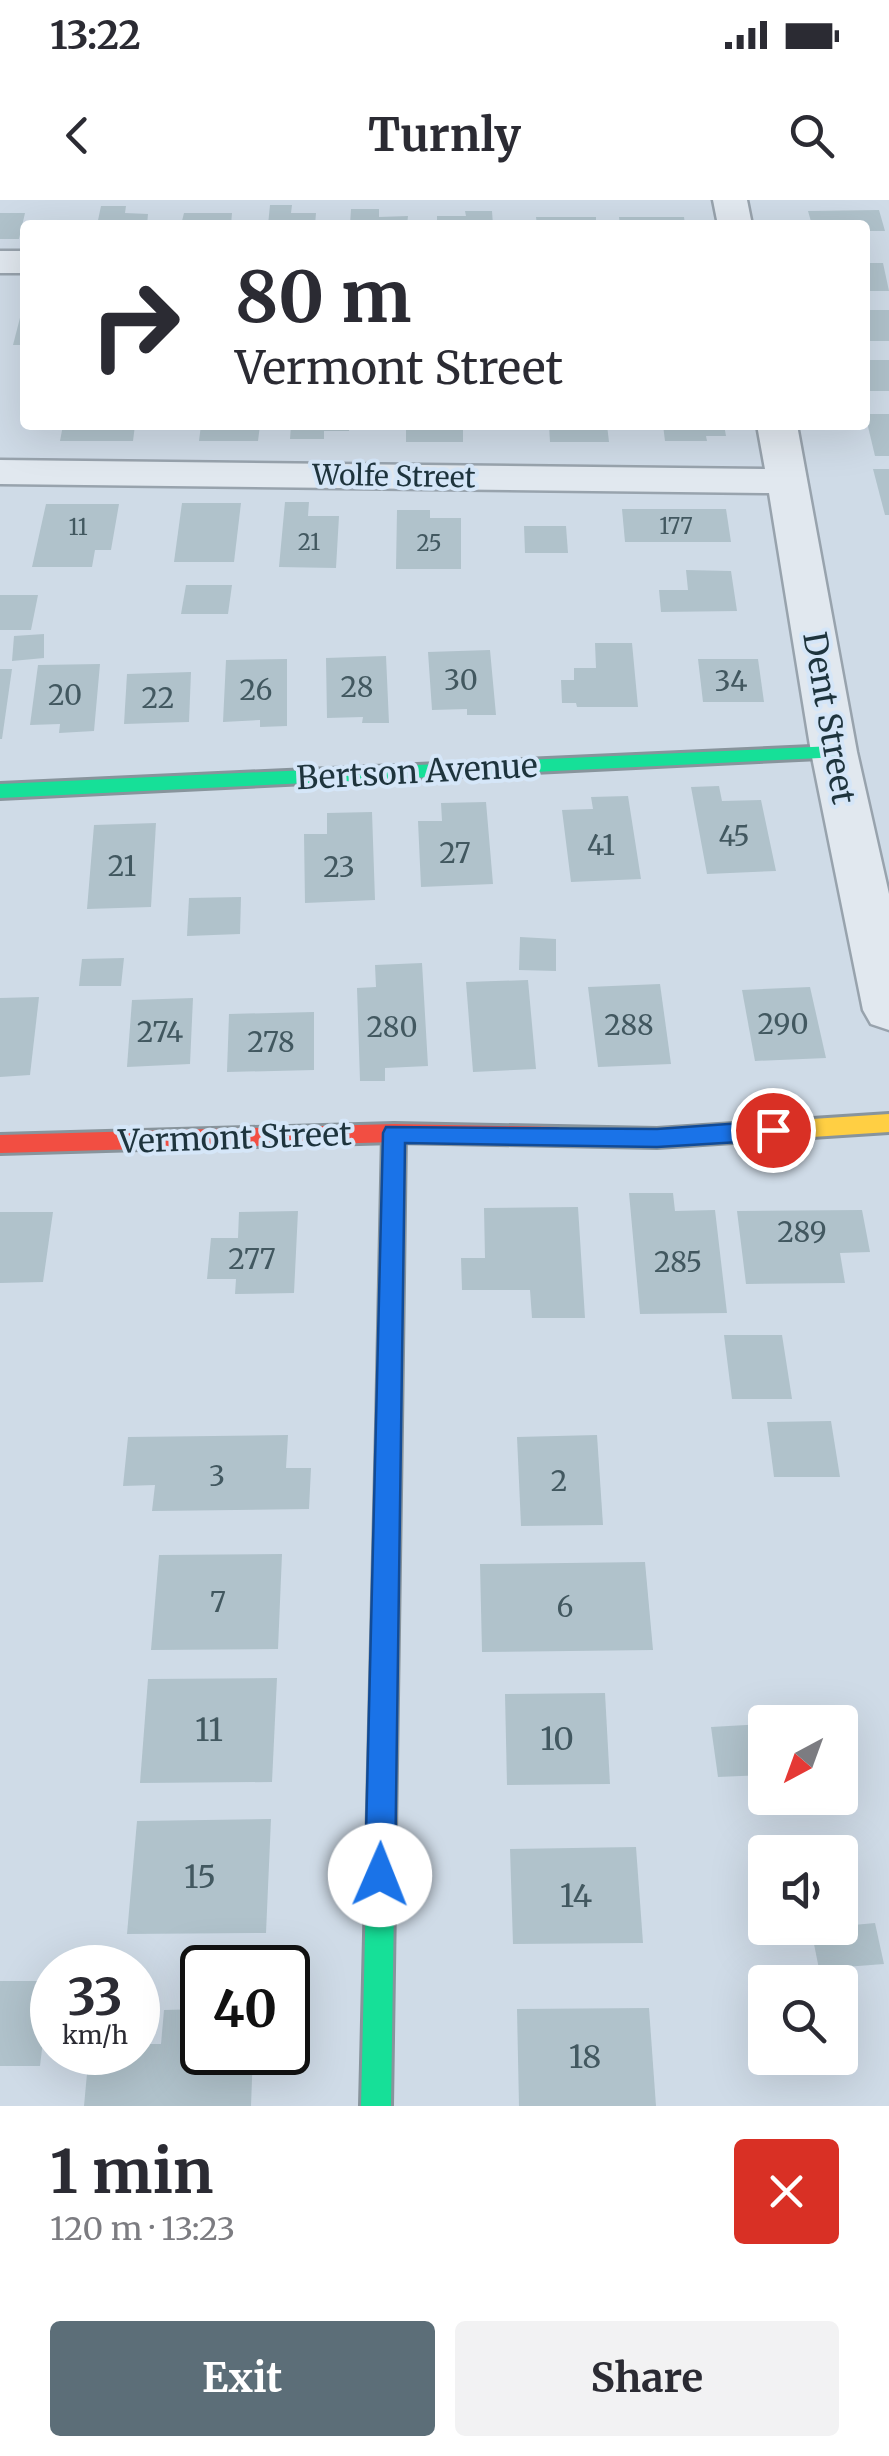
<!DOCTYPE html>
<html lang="en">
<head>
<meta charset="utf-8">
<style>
  body { margin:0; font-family:Merriweather,serif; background:#f2f2f3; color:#2b2b33; height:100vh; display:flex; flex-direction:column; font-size:38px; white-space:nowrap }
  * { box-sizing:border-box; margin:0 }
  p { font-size:32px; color:#7c7c81 }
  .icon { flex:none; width:55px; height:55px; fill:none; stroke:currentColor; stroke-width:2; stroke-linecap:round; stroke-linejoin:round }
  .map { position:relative; height:1906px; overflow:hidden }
  .details { display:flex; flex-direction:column; background:#fff; flex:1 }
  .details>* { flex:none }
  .hud { position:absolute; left:20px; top:20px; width:850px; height:210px; border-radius:10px; box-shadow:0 10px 40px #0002; background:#fff; color:#2b2b33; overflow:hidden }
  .needle { width:65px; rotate:221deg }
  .buttons { position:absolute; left:748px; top:1505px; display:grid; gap:20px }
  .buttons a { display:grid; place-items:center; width:110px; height:110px; border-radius:10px; background:#fff; box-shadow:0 10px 40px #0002; font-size:50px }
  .speed { position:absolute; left:30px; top:1745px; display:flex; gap:20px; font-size:50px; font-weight:700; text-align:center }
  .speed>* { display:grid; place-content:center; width:130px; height:130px; border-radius:50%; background:#fff; box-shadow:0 10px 40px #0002; line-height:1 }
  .speed small { font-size:25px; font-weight:400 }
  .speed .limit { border:5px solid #111; border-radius:15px; background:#fff; color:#111 }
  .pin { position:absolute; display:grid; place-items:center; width:85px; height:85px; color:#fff; margin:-42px; border:5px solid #fff; border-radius:50%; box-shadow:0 2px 10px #0007 }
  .me { position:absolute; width:110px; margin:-55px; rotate:1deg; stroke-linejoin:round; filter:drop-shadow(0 0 8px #0008) }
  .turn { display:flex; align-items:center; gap:35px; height:210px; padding:0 50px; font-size:45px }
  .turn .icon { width:130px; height:130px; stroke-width:2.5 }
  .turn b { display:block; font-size:70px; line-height:85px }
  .round { display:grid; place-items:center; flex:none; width:105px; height:105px; border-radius:10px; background:#f2f2f3 }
  .head { display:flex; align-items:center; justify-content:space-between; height:170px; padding:0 50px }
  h1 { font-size:60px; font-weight:700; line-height:75px }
  .primary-button { display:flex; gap:20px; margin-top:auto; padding:20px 50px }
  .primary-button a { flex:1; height:115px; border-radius:10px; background:#5c6e78; color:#fff; font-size:40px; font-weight:700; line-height:115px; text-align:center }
  .primary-button a+a { background:#f2f2f3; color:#2b2b33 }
  .status { display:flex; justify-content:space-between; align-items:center; height:70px; padding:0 50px; background:#fff; direction:ltr }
  .status svg { height:28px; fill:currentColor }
  header { display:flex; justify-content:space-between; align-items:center; height:130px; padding:0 50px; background:#fff; font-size:45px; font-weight:700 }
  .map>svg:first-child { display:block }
  .building { fill:#b0c2cb }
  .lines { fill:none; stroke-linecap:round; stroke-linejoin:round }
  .street-casing { stroke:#98a3ad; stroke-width:5 }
  .fast-casing { stroke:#88949c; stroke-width:6 }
  .slow-casing { stroke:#88949c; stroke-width:6 }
  .jam-casing { stroke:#88949c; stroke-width:6 }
  .street { fill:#e1e8ef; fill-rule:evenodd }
  .fast { fill:#16e098; fill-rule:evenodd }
  .slow { fill:#ffcf43; fill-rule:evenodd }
  .jam { fill:#f24e42; fill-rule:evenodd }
  .route { fill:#1a73e8; stroke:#114b97; stroke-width:2.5 }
  .labels { text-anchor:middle; stroke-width:8; stroke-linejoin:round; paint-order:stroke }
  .far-number-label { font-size:22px; fill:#425860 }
  .far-street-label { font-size:28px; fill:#1e343d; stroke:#d5e6f8 }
  .number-label { font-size:28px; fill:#425860 }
  .street-label { font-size:32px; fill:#1e343d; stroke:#d5e6f8 }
  .near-number-label { font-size:32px; fill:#425860 }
</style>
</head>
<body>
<div class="status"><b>13:22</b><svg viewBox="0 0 49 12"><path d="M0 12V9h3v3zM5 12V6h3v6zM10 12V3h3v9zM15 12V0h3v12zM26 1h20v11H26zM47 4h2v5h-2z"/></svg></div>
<header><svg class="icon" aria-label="back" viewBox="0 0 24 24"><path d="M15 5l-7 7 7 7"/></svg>Turnly<svg class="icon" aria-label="search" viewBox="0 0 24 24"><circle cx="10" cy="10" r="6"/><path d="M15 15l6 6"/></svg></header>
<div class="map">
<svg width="889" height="1906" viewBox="0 0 889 1906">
  <rect width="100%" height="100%" fill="#cfdbe7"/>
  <g class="building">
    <polygon points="270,5 292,5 291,13 316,13 315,25 268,25"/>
    <polygon points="101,6 126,6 125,13 148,14 147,25 97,25"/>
    <polygon points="351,9 379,9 379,17 408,16 407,25 350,25"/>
    <polygon points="879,10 885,31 865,31 865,25 812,25 808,11"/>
    <polygon points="465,11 492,11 493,25 437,25 437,16 466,16"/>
    <polygon points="0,13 25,13 19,39 0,39"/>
    <polygon points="184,13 232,13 231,25 181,25"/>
    <polygon points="536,17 596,17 596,25 537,25"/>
    <polygon points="619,17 684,17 685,25 620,25"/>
    <polygon points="865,63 883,63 889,91 865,91"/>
    <rect x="865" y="110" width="24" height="31"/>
    <polygon points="25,113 25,145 13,145 21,114"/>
    <rect x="865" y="160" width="24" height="31"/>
    <polygon points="865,214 889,214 889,256 875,256"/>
    <polygon points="63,225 135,225 133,241 60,241"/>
    <polygon points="201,225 260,225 258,241 199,241"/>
    <polygon points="291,225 349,225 349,231 324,231 324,239 290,239"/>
    <rect x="406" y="225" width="57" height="17"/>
    <polygon points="549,225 607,225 609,242 550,242"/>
    <polygon points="663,225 724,225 726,236 706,236 707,241 665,241"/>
    <polygon points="873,269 889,269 889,315 885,315"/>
    <polygon points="285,302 309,302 308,316 339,316 336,368 279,367"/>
    <polygon points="182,303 241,303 234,362 174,362"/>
    <polygon points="46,304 119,304 111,350 95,350 92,367 32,367"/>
    <polygon points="622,309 726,309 731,342 625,342"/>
    <polygon points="397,310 430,310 430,318 461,318 461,369 396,369"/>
    <polygon points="524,326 566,326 568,353 525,353"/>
    <polygon points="686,370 731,371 737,411 661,412 659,390 688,390"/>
    <polygon points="186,385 232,385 228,414 181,414"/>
    <polygon points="0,395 38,395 31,430 0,430"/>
    <polygon points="44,434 44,458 12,461 14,436"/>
    <polygon points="595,443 632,443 638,507 577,507 576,503 562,503 561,480 574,480 574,468 596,468"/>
    <polygon points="490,450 496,515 467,515 467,509 432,510 428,452"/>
    <polygon points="386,456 389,523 362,523 363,517 327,518 326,458"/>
    <polygon points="287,459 287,526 260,527 260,520 223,522 226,460"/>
    <polygon points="698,459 758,459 764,502 703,502"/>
    <polygon points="100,464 94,531 59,533 60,524 30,525 38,465"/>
    <polygon points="0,469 12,469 2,539 0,539"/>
    <polygon points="191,472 189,522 124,524 127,474"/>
    <polygon points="719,586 722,601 761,600 776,671 707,674 691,587"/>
    <polygon points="628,596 641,679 571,682 562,610 593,609 591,597"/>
    <polygon points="486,602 493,684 421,687 418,621 442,621 441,603"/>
    <polygon points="372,612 375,700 305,703 304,634 327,634 327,613"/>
    <polygon points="156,623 151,707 87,709 94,625"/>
    <polygon points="241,697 240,734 187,736 189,698"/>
    <polygon points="520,737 556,739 556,771 519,770"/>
    <polygon points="124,758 121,786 79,786 82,759"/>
    <polygon points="422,763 428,866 385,868 385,881 360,881 357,788 376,787 375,765"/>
    <polygon points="528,780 536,869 473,872 466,782"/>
    <polygon points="660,784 671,864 598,867 588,787"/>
    <polygon points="810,787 826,858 755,861 742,790"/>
    <polygon points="39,797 30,875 0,877 0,798"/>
    <polygon points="193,798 190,864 127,867 132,800"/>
    <polygon points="314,812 314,870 227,872 229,814"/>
    <polygon points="629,993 673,993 675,1011 715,1010 727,1113 640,1114"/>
    <polygon points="578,1007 585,1118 532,1118 530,1090 462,1090 461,1058 485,1058 484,1008"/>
    <polygon points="862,1010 870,1052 840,1053 845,1083 746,1084 737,1011"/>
    <polygon points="298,1011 294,1093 235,1094 236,1079 207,1079 211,1038 238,1038 239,1012"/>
    <polygon points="0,1012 53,1012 43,1082 0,1083"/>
    <polygon points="724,1135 782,1135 792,1199 732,1199"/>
    <polygon points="831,1221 840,1277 774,1277 767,1222"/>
    <polygon points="288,1235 286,1268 311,1268 309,1309 152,1311 155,1285 123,1286 128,1237"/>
    <polygon points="597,1235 603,1325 521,1326 517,1237"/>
    <polygon points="282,1354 278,1449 151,1450 159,1355"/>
    <polygon points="645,1362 653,1450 482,1452 480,1364"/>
    <polygon points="277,1478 272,1582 140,1583 148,1479"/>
    <polygon points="605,1493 610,1584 507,1585 505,1494"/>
    <polygon points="765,1524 765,1575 718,1577 711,1527"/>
    <polygon points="271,1619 266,1733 127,1734 137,1621"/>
    <polygon points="636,1647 643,1743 513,1744 510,1649"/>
    <polygon points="875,1723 884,1764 819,1769 811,1729"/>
    <polygon points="0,1781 50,1781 40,1866 0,1866"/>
    <polygon points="649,1808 656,1906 519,1906 517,1809"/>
    <polygon points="202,1809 202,1852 253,1852 251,1906 84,1906 89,1852 138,1852 138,1844 161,1844 164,1810"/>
  </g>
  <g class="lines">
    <g class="street-casing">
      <g id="street">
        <polygon points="713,0 747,0 752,25 718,25"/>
        <rect x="0" y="51" width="25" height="22"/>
        <polygon points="757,225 797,225 857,552 889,694 889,830 871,824 863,810 811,552 769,293 0,284 0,260 765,269"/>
      </g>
    </g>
    <g class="fast-casing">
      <g id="fast">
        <polygon points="834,546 843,552 841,557 0,598 0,584"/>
        <polygon points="389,1215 398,1218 401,1226 391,1906 361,1906 377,1226 380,1218"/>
      </g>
    </g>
    <g class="slow-casing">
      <g id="slow">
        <polygon points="889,914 889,932 657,947 557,945 549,942 546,936 549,930 557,927 657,929"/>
        <polygon points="394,924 402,927 405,933 401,1226 398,1234 389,1237 380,1234 377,1226 383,933 386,927"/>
      </g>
    </g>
    <g class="jam-casing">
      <polygon id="jam" points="394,924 557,927 565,930 568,936 565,942 557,945 394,942 0,953 0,935"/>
    </g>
    <use href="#street" class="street"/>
    <use href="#fast" class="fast"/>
    <use href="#slow" class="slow"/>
    <use href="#jam" class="jam"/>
  </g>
  <polygon class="route" points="773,921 784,930 773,940 657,947 405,943 395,1675 390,1686 380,1690 370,1686 365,1675 383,933 386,927 657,929"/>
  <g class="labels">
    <g class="far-number-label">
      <text x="676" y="334">177</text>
      <text x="78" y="335">11</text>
      <text x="309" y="350">21</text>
      <text x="429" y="351">25</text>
    </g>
    <g class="far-street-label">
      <text transform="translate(394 276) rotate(1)" y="10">Wolfe Street</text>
    </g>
    <g class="number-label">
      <text x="461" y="490">30</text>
      <text x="731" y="491">34</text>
      <text x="357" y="497">28</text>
      <text x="256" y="500">26</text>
      <text x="65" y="505">20</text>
      <text x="158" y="508">22</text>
      <text x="734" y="646">45</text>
      <text x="601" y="655">41</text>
      <text x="455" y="663">27</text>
      <text x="122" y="676">21</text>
      <text x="339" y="677">23</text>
      <text x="783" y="834">290</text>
      <text x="629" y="835">288</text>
      <text x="392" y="837">280</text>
      <text x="160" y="842">274</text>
      <text x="271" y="852">278</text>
      <text x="802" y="1042">289</text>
      <text x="252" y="1069">277</text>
      <text x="678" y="1072">285</text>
      <text x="217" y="1286">3</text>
      <text x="559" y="1291">2</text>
      <text x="218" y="1412">7</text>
      <text x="565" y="1417">6</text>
    </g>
    <g class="street-label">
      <text transform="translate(829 518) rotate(80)" y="11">Dent Street</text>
      <text transform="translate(417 572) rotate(-3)" y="11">Bertson Avenue</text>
      <text transform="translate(235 938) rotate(-2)" y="11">Vermont Street</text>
    </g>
    <g class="near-number-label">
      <text x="209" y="1541">11</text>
      <text x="557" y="1550">10</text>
      <text x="200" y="1688">15</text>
      <text x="576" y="1707">14</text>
      <text x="585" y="1868">18</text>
    </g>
  </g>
</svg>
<div class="buttons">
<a><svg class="needle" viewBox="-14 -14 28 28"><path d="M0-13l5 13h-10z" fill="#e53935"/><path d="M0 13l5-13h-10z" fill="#7c7c81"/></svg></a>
<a><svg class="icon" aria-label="sound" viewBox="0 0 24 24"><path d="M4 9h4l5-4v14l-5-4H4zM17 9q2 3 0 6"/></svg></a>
<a><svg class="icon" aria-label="search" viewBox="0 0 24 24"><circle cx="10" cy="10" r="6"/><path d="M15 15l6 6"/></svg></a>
</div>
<div class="speed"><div>33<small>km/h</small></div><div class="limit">40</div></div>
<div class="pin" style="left:773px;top:930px;background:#d93025"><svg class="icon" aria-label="arrive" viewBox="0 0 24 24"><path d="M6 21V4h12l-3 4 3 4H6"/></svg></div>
<svg class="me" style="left:380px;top:1675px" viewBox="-20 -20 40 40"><circle r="19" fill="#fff"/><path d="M0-13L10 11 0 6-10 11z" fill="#1a73e8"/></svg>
<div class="hud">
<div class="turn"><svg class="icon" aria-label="right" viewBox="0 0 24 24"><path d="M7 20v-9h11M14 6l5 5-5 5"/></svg><div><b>80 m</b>Vermont Street</div></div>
</div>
</div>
<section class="details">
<div class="head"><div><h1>1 min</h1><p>120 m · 13:23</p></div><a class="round" style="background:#d93025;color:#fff"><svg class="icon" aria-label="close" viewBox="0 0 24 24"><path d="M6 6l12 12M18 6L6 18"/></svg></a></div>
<div class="primary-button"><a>Exit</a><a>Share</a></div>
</section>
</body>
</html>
